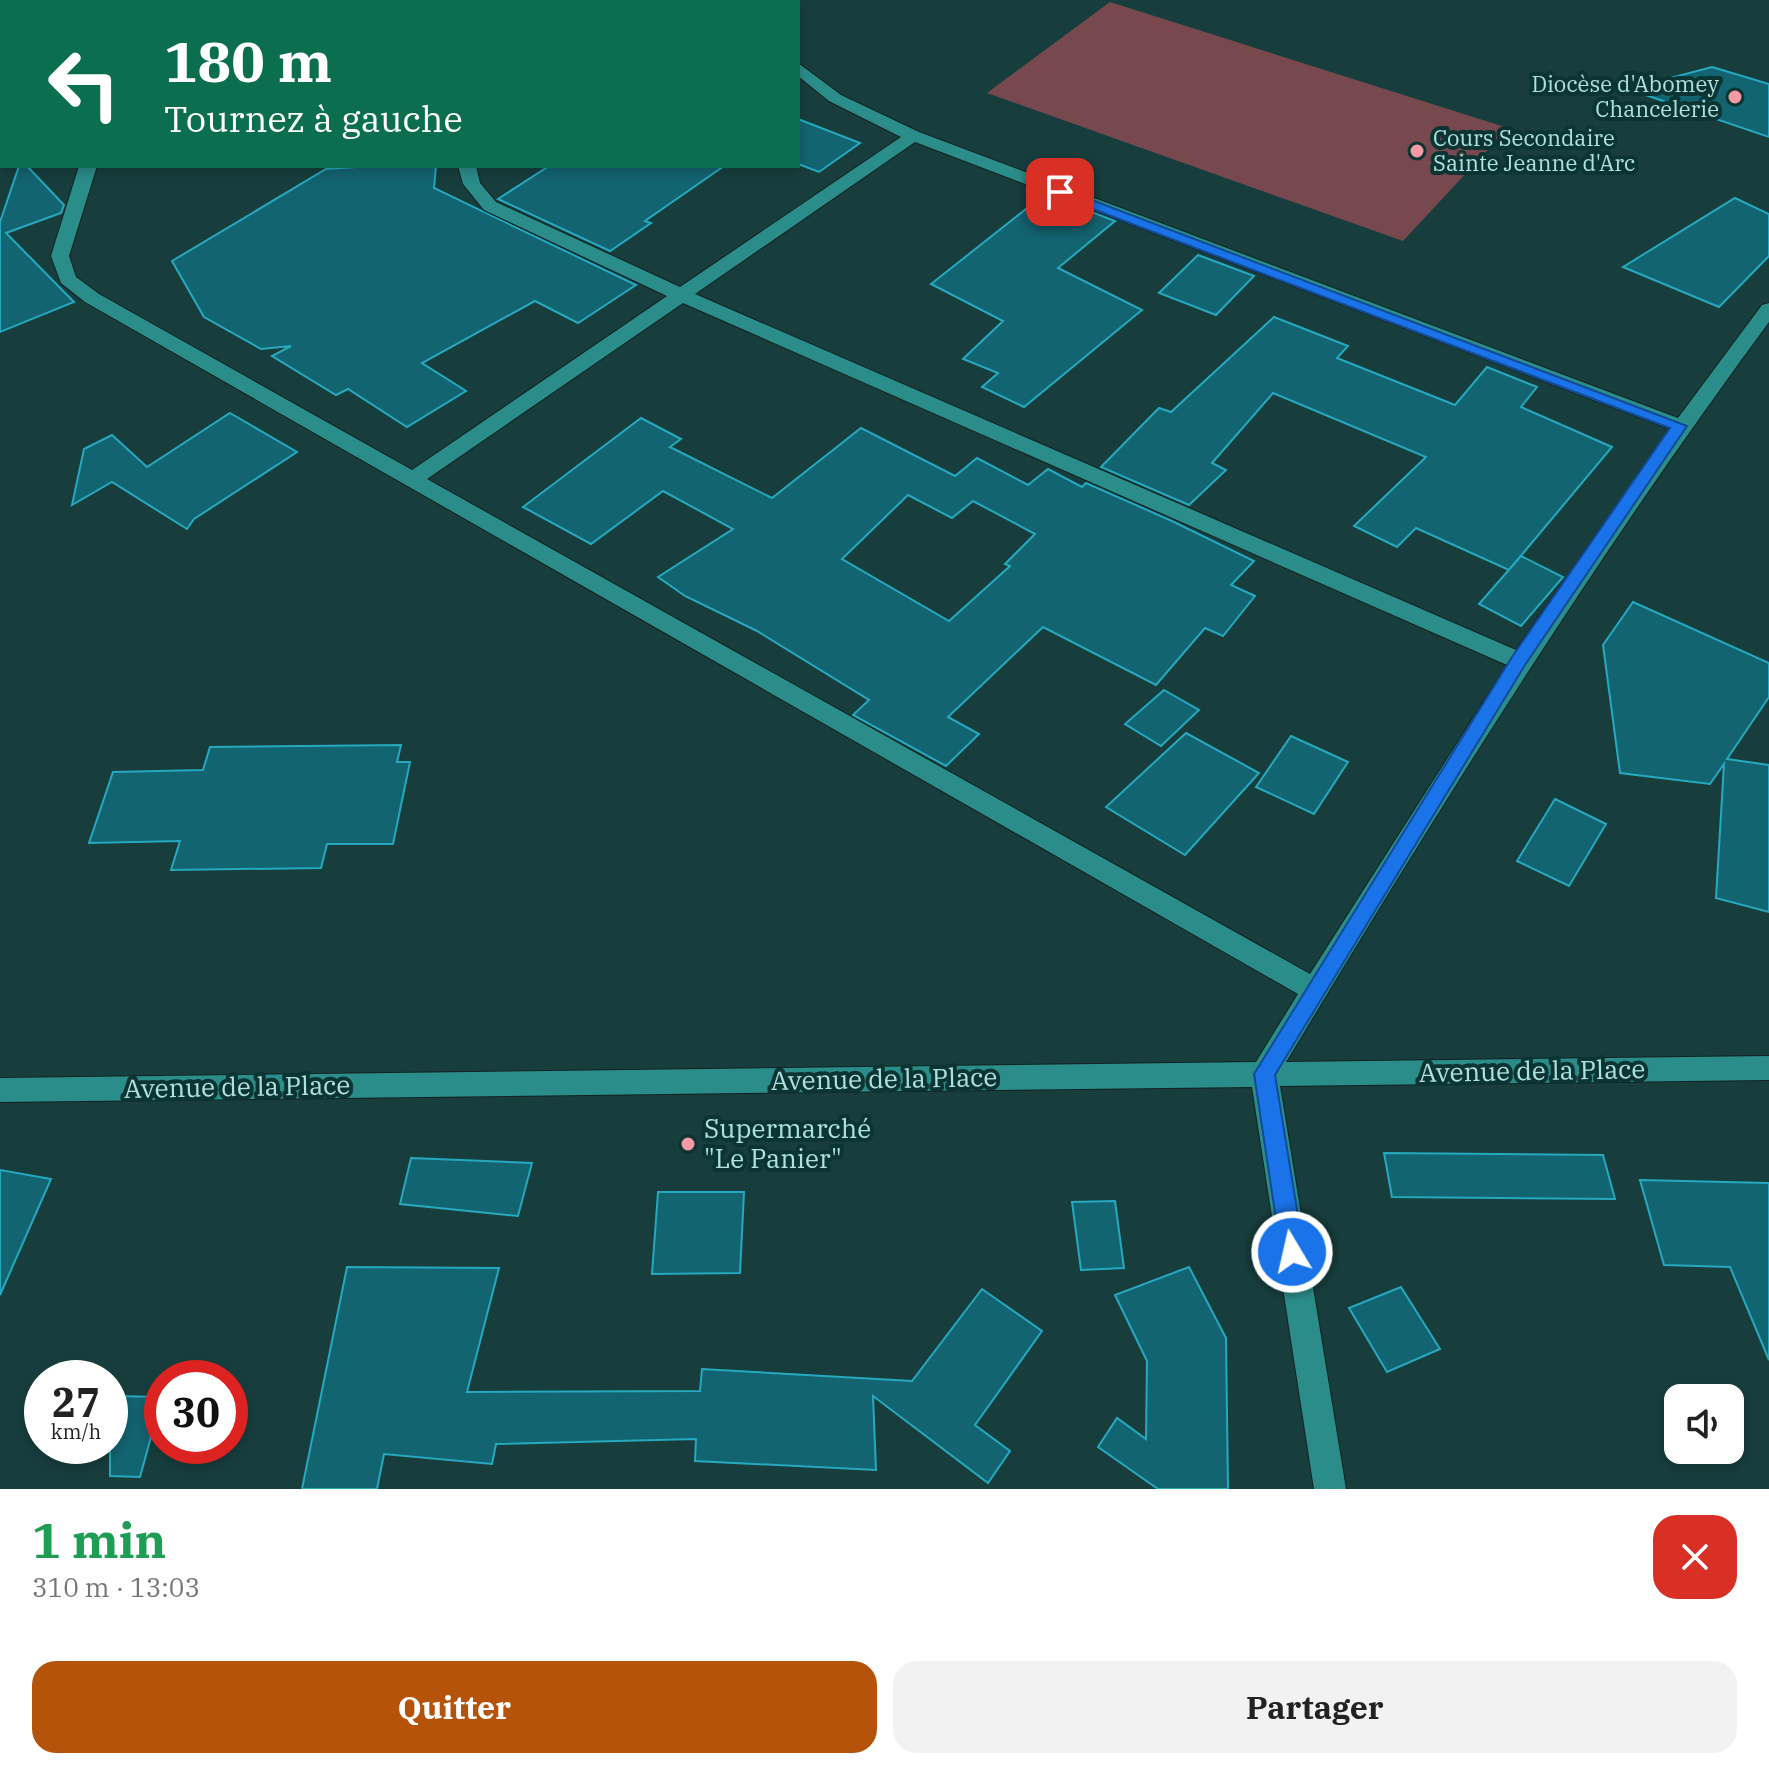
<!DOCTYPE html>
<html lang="fr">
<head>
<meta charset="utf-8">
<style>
  body { margin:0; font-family:"IBM Plex Serif",serif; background:#f2f2f2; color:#222; height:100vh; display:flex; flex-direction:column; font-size:30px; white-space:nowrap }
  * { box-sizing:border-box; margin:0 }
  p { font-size:26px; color:#767676 }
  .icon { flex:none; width:44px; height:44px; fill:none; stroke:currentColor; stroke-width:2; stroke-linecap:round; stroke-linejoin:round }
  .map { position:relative; height:1489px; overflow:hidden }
  .panel { display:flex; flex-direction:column; background:#fff; flex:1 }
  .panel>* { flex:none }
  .banner { position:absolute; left:0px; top:0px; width:800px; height:168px; box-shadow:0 4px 12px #0003; background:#0b6e4f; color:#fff; overflow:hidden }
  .tools { position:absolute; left:1664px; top:1384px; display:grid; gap:16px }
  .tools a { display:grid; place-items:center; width:80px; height:80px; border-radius:16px; background:#fff; box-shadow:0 4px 12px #0003; font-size:40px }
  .speed { position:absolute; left:24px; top:1360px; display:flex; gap:16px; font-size:40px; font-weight:700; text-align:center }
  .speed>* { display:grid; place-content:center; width:104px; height:104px; border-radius:50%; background:#fff; box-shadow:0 4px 12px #0003; line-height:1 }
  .speed small { font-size:20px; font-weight:400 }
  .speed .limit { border:12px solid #d22; background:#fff; color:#111 }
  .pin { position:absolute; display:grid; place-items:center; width:68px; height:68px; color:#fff; margin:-34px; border-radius:16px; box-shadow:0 4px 12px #0006 }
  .me { position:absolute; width:88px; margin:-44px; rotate:351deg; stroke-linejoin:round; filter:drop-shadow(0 0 6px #0008) }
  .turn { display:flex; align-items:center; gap:28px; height:168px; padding:0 32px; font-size:36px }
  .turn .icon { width:104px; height:104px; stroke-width:2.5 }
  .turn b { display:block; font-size:56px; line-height:68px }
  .round { display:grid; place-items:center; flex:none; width:84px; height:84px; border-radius:24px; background:#f2f2f2 }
  .overview { display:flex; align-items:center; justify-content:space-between; height:136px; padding:0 32px }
  h1 { font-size:48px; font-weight:700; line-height:60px; color:#1e9e55 }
  .button { display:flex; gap:16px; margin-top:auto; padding:16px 32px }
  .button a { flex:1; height:92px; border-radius:24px; background:#b45309; color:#fff; font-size:32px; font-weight:700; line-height:92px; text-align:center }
  .button a+a { background:#f2f2f2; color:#222 }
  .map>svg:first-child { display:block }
  .green { fill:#77494f }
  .building { fill:#136471; stroke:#26a9bf; stroke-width:2; fill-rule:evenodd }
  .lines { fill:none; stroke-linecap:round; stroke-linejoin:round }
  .minor-casing { stroke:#122221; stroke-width:2 }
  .minor { fill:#2b8d8a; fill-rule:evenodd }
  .route { fill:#1a73e8; stroke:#114b97; stroke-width:2 }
  .poi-dot { fill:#f49aa5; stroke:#0b3433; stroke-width:3 }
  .labels { text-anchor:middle; stroke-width:8; stroke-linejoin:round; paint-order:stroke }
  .far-poi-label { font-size:22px; fill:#ace2df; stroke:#0b3433; text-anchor:end }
  .street-label { font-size:26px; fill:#ace2df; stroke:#0b3433 }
  .poi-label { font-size:26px; fill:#ace2df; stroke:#0b3433; text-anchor:start }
</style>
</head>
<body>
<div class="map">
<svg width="1769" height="1489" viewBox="0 0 1769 1489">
  <rect width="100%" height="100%" fill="#173e3d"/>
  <polygon class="green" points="1110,2 1508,128 1403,241 987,93"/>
  <g class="building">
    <polygon points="1712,67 1769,84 1769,137 1628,89"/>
    <polygon points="798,119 860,143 819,172 798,164"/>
    <polygon points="19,166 27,166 64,205 61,213 6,233 74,302 0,332 0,222"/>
    <polygon points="372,166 436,166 434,188 636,285 578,323 535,301 422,363 466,391 407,427 348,389 336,395 272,356 291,346 261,349 204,317 172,261 326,169"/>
    <polygon points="549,166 724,166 645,221 651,223 610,251 498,199"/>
    <polygon points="1045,194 1115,221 1058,268 1142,310 1024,407 982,387 998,373 963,359 1003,321 931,284"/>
    <polygon points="1735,198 1769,214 1769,256 1719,307 1623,267"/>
    <polygon points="1198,255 1254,276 1216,315 1159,293"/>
    <polygon points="1274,317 1348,346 1337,358 1455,405 1487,367 1537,387 1521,407 1612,447 1509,570 1416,528 1397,547 1354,526 1426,457 1273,393 1212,463 1226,470 1189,505 1101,467 1159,408 1171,412"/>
    <polygon points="230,413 297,452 194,519 187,529 112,482 72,505 84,449 112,435 147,467"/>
    <path d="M641,418L681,439L670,447L772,498L861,428L955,476L977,458L1028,485L1048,469L1082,487L1086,483L1172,521L1254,561L1231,585L1255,596L1223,636L1205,628L1156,685L1043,627L948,717L979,734L946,766L853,715L869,700L757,631L685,596L658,577L733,529L663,491L591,544L523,507ZM908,495L952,518L973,501L1035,534L1005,564L1010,566L949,621L842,559Z"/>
    <polygon points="1521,556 1563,577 1521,626 1479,604"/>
    <polygon points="1633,602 1769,663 1769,697 1727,759 1769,765 1769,912 1716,898 1724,764 1710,784 1620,773 1603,645"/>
    <polygon points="1164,690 1199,710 1161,746 1125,724"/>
    <polygon points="1186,733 1259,773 1185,855 1106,807"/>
    <polygon points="1291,736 1348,762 1314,814 1256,787"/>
    <polygon points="401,745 397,762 410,762 393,844 327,844 321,868 171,870 180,841 89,843 113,772 203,770 210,747"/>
    <polygon points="1555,799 1606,824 1569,886 1517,861"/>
    <polygon points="1384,1153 1603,1155 1615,1199 1392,1197"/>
    <polygon points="411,1158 532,1163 518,1216 400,1204"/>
    <polygon points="0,1170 51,1179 0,1295"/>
    <polygon points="1640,1180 1769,1183 1769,1360 1730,1267 1664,1265"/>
    <polygon points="658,1192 744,1192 740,1273 652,1274"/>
    <polygon points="1115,1201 1124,1268 1081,1270 1072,1202"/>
    <polygon points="347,1267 499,1268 467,1392 700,1391 702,1369 912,1381 982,1289 1042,1331 975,1425 1010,1451 988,1483 873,1396 876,1470 695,1461 696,1439 496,1444 492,1464 384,1454 377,1489 302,1489"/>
    <polygon points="1189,1267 1226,1338 1228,1489 1158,1489 1098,1447 1117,1418 1146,1439 1147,1361 1115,1295"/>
    <polygon points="1401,1287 1440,1349 1387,1372 1349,1308"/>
    <polygon points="116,1396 162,1397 140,1477 110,1476 110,1414"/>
  </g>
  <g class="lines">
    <g class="minor-casing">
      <g id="minor">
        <polygon points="735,0 751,0 752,2 736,2"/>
        <path d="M798,63L841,95L919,132L1678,418L1762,305L1769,303V322C1594,559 1438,809 1286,1062L1769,1056V1080L1280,1086L1346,1489H1314L1252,1087L0,1102V1078L1256,1062L1298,994L85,302L61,283L51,256L79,166H97L69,256L76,277L99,294L412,470L667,296L484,210L463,184L458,166H476L480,183L496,202L680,287L901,137L829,101L798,76ZM915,142L1670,429L1516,650L695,294ZM683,303L1507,665L1310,974L427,479Z"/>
      </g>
    </g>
    <use href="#minor" class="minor"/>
  </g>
  <polygon class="route" points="1060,188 1687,426 1525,665 1275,1075 1304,1252 1300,1260 1292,1263 1284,1260 1281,1252 1254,1074 1512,657 1670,428 1056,195 1056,189"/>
  <g class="poi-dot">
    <circle cx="1735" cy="97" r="8"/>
    <circle cx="1417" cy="151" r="8"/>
    <circle cx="688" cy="1144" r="8"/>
  </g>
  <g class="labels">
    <g class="far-poi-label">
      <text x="1719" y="92">Diocèse d'Abomey<tspan x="1719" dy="25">Chancelerie</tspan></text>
      <text x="1433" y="146" text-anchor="start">Cours Secondaire<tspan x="1433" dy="25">Sainte Jeanne d'Arc</tspan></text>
    </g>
    <g class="street-label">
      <text transform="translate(1532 1071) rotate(-1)" y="9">Avenue de la Place</text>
      <text transform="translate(884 1079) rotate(-1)" y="9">Avenue de la Place</text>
      <text transform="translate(237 1087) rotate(-1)" y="9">Avenue de la Place</text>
    </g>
    <g class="poi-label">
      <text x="704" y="1138">Supermarché<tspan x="704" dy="30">"Le Panier"</tspan></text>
    </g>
  </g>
</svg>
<div class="tools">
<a><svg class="icon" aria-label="sound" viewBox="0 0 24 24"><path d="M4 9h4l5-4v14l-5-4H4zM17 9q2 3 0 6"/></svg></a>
</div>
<div class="speed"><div>27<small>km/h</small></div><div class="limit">30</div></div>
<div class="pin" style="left:1060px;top:192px;background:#d93025"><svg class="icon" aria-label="arrive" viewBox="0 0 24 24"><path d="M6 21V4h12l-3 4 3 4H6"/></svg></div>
<svg class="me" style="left:1292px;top:1252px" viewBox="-20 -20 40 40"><circle r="17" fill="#1a73e8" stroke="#fff" stroke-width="3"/><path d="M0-11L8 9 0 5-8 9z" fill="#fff"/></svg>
<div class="banner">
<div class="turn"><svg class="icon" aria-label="left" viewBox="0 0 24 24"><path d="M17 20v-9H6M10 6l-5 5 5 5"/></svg><div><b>180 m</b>Tournez à gauche</div></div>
</div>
</div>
<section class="panel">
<div class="overview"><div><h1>1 min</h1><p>310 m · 13:03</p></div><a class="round" style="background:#d93025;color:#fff"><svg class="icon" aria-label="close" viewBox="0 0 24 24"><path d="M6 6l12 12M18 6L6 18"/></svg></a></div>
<div class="button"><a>Quitter</a><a>Partager</a></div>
</section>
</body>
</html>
